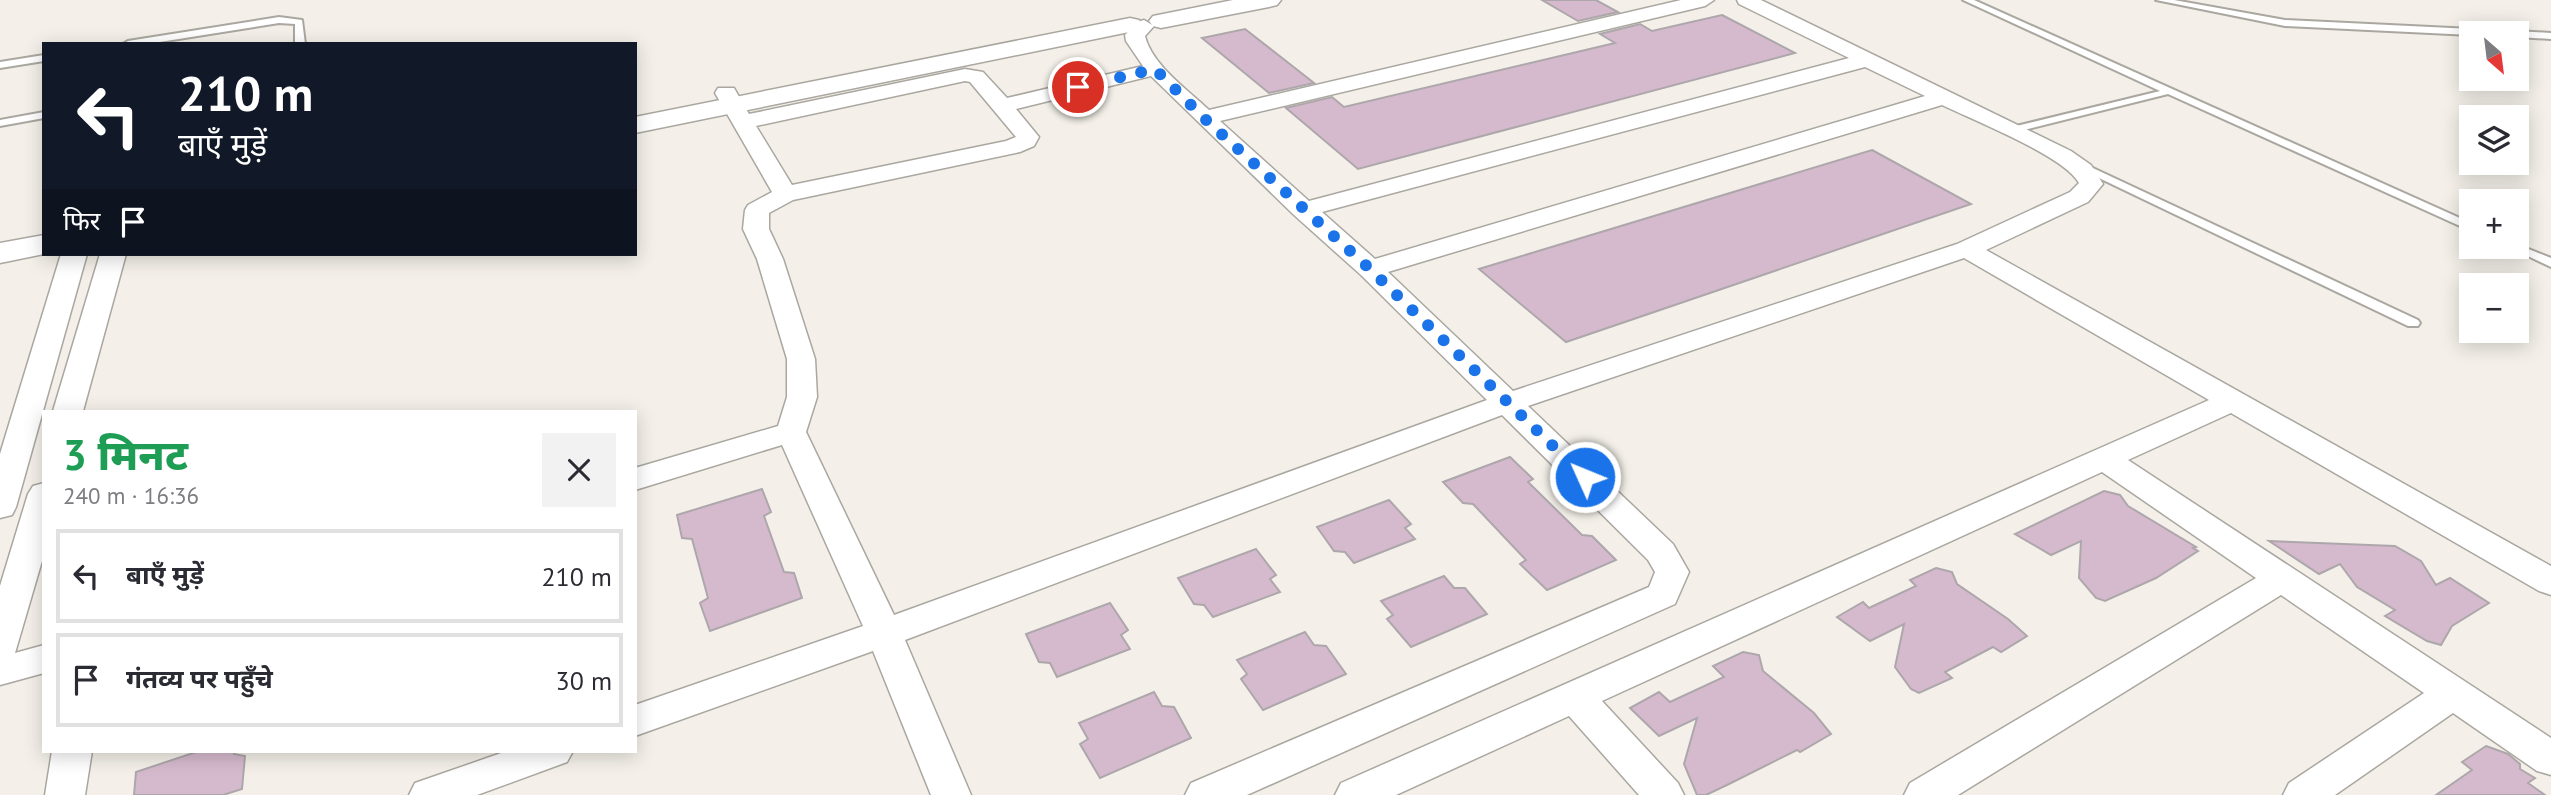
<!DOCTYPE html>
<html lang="hi">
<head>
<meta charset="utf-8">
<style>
  body { margin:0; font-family:"PT Sans","Noto Sans Devanagari",sans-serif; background:#f2f2f3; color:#2b2b33; height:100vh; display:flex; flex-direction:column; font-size:26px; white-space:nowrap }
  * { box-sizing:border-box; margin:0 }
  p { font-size:23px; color:#7c7c81 }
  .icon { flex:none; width:38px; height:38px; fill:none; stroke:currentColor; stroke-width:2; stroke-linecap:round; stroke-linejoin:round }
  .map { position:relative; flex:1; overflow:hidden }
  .panel { position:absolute; left:42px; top:410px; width:595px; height:343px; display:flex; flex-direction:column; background:#fff; border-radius:0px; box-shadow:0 4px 18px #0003 }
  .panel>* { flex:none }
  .top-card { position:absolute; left:42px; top:42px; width:595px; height:214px; border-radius:0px; box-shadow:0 4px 18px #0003; background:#111827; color:#fff; overflow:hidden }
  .needle { width:46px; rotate:152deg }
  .fabs { position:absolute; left:2459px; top:21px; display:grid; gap:14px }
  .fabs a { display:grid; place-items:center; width:70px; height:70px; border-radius:0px; background:#fff; box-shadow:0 4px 18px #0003; font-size:35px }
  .pin { position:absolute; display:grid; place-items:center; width:60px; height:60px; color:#fff; margin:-30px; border:4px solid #fff; border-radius:50%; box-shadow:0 2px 7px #0007 }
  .me { position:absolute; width:77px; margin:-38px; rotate:314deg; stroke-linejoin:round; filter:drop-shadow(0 0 5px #0008) }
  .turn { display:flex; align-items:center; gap:24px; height:147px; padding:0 21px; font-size:32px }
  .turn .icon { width:91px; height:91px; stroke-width:2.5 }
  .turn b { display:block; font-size:49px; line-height:60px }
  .then { display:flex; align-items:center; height:66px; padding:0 21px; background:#0003; gap:14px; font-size:26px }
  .round { display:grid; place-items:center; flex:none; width:74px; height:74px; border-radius:0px; background:#f2f2f3 }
  .head { display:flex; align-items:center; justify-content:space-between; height:119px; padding:0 21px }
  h1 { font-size:42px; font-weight:800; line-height:52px; color:#1e9e55 }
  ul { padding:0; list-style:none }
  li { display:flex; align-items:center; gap:21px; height:94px; margin:0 14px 10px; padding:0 7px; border:4px solid #e1e1e2; border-radius:0px }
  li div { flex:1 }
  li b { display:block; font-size:26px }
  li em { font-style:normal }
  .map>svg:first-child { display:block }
  .building { fill:#d5bacd; stroke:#ada7ab; stroke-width:2 }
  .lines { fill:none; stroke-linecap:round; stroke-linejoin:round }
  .service-casing { stroke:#aaa7a0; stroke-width:4 }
  .minor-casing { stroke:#aaa7a0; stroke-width:3 }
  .tertiary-casing { stroke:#aaa7a0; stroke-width:3 }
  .service { fill:#fff; fill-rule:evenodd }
  .minor { fill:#fff; fill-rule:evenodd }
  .tertiary { fill:#fff; fill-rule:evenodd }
  .route { stroke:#1a73e8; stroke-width:12; stroke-dasharray:0 21.6 }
</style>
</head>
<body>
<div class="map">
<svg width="2551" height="795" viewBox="0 0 2551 795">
  <rect width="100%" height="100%" fill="#f4f0e9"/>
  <g class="building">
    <polygon points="1542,0 1596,0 1618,12 1578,21"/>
    <polygon points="1722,15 1795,53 1358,169 1286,108 1332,97 1344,107 1615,43 1600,34 1640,24 1652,31"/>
    <polygon points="1245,29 1314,83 1269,93 1202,38"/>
    <polygon points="1872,150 1971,204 1566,342 1479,269"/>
    <polygon points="1510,457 1533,479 1528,482 1582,535 1592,536 1616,560 1547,590 1520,564 1526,560 1473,504 1463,503 1443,482"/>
    <polygon points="762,489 771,512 764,516 784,572 794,573 802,598 710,631 700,603 708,598 692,539 682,538 677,515"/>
    <polygon points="2104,491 2120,495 2128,506 2196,547 2193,548 2198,551 2156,578 2105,601 2096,598 2079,578 2081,541 2051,555 2015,534"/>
    <polygon points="1389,500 1411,524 1405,528 1415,539 1354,563 1345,552 1334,551 1317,527"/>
    <polygon points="2269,541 2395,546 2421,561 2436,585 2450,578 2489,603 2452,626 2441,645 2427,641 2385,616 2395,610 2357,587 2340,564 2319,574"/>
    <polygon points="1256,549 1276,575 1270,579 1280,592 1213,617 1204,605 1194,604 1178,578"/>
    <polygon points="1936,568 1952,572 1957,584 2008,619 2027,636 2001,652 1993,647 1945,672 1952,678 1919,693 1911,689 1895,667 1904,624 1870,641 1837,617 1863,602 1869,608 1916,586 1910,580"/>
    <polygon points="1444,576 1454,588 1465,588 1487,614 1411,647 1387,619 1393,615 1381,601"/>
    <polygon points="1110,603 1128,630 1121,635 1130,649 1057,677 1050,663 1039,662 1026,634"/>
    <polygon points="1305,632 1314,645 1326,646 1346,674 1263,710 1241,679 1247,674 1237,660"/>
    <polygon points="1743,652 1759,655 1763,671 1814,713 1831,734 1800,752 1797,750 1729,784 1706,795 1697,795 1684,764 1697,718 1659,736 1630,708 1659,692 1670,702 1724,677 1713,666"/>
    <polygon points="1154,692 1162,706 1174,707 1191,738 1100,778 1080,744 1088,739 1079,723"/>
    <polygon points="2486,746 2508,754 2520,764 2520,769 2535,778 2528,783 2545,795 2436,795 2472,770 2462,762"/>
    <polygon points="199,751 234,751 234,754 245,756 242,789 223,795 134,795 136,772"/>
  </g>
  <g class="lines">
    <g class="service-casing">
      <g id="service">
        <polygon points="1963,0 1974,0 2471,223 2471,231 2168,94 2012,133 2008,132 2008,128 2160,91"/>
        <polygon points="2156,0 2174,0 2285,20 2493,30 2498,33 2471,35 2285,26"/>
        <polygon points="279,17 302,20 305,44 295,44 295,24 279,23 147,44 123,44 128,41"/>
        <polygon points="2516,31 2551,33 2551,39 2516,37 2516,33 2512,33"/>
        <polygon points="44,55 44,61 0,68 0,62"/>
        <polygon points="44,112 44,118 0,126 0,120"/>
        <polygon points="2080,162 2418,320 2420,323 2418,326 2408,326 2076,167 2075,165"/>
        <polygon points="2516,244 2551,258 2551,267 2509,247 2516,247"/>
      </g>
    </g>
    <g class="minor-casing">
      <g id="minor">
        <path d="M1681,0H1714L1705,6L1220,121L1309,201L1849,58L1739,4L1737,0H1761L2071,151L2091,165L2103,184L2088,202L1986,250L2551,566V595L2539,591L2231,413L2128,460L2551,738V775L2537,771L2453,713L2335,795H2283L2289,783L2424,693L2281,595L1958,795H1904L1910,783L2256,578L2102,472L1602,701L1678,783L1684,795H1639L1569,716L1396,795H1335L1341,783L2209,400L1964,258L1528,406L1673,544L1689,572L1675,604L1247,795H1185L1191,783L1649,587L1655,572L1648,560L1502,415L905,640L971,795H931L873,651L635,736V705L863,626L782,445L635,490V468L778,426L787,397V359L757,259L743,229L745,210L748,205L772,192L715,93L718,88H734L749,114L965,69L983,72L1007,98L1143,66L1126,41L1125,35L1137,22L1144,20L1154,26L1145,36C1152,65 1188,90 1209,110ZM1865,67L1925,96L1375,259L1322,212ZM1151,76L1294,215L1361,275L1487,400L894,615L806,432L817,397L815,359L783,259L769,229V213L793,200L1020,152L1034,146L1039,137L1016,109ZM965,81L970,82L1016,137L1006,141L792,185L756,126ZM1942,105C1973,120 2064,156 2079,183L2070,192L1957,244L1513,391L1388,272Z"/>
        <polygon points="61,254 87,254 16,507 12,515 0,518 0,454"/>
        <polygon points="100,254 126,254 83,411 53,411"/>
        <polygon points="44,483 44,554 15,653 44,645 44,673 0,685 0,586 28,494 33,486"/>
        <polygon points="52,751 92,751 85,795 45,795"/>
        <polygon points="507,751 573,751 567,762 477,795 409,795 415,783"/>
      </g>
    </g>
    <g class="tertiary-casing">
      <g id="tertiary">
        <polygon points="1233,0 1281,0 1277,5 1269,7 1161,28 1153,26 1149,21 1153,16"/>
        <polygon points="1130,18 1139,20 1142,25 1139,30 635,133 635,117"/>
        <polygon points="44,235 44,254 0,263 0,243"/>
      </g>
    </g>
    <use href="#service" class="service"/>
    <use href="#minor" class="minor"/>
    <use href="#tertiary" class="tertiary"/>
  </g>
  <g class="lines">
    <polyline class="route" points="1078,87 1155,69 1204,118 1370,269 1585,477"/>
  </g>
</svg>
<div class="fabs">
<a><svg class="needle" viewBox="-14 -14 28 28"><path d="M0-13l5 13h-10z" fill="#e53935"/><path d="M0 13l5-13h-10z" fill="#7c7c81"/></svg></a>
<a><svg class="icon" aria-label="layers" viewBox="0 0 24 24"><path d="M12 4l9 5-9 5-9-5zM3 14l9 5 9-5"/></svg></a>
<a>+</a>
<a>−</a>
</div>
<div class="pin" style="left:1078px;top:87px;background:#d93025"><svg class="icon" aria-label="arrive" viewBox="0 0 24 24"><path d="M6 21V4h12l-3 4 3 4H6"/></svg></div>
<svg class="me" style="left:1585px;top:477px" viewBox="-20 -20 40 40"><circle r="17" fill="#1a73e8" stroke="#fff" stroke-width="3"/><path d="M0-11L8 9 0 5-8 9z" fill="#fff"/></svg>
<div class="top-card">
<div class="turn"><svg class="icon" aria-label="left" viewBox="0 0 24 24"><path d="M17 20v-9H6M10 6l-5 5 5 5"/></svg><div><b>210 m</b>बाएँ मुड़ें</div></div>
<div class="then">फिर<svg class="icon" aria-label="arrive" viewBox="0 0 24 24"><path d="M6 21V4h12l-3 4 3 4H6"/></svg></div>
</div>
<section class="panel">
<div class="head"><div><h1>3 मिनट</h1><p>240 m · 16:36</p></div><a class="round"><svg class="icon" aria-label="close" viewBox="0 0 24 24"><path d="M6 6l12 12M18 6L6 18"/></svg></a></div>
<ul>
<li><svg class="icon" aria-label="left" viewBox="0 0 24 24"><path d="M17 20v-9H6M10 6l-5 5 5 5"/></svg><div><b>बाएँ मुड़ें</b></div><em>210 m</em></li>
<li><svg class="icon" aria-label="arrive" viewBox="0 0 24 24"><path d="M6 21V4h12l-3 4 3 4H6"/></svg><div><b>गंतव्य पर पहुँचे</b></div><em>30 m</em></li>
</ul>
</section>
</div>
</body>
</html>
